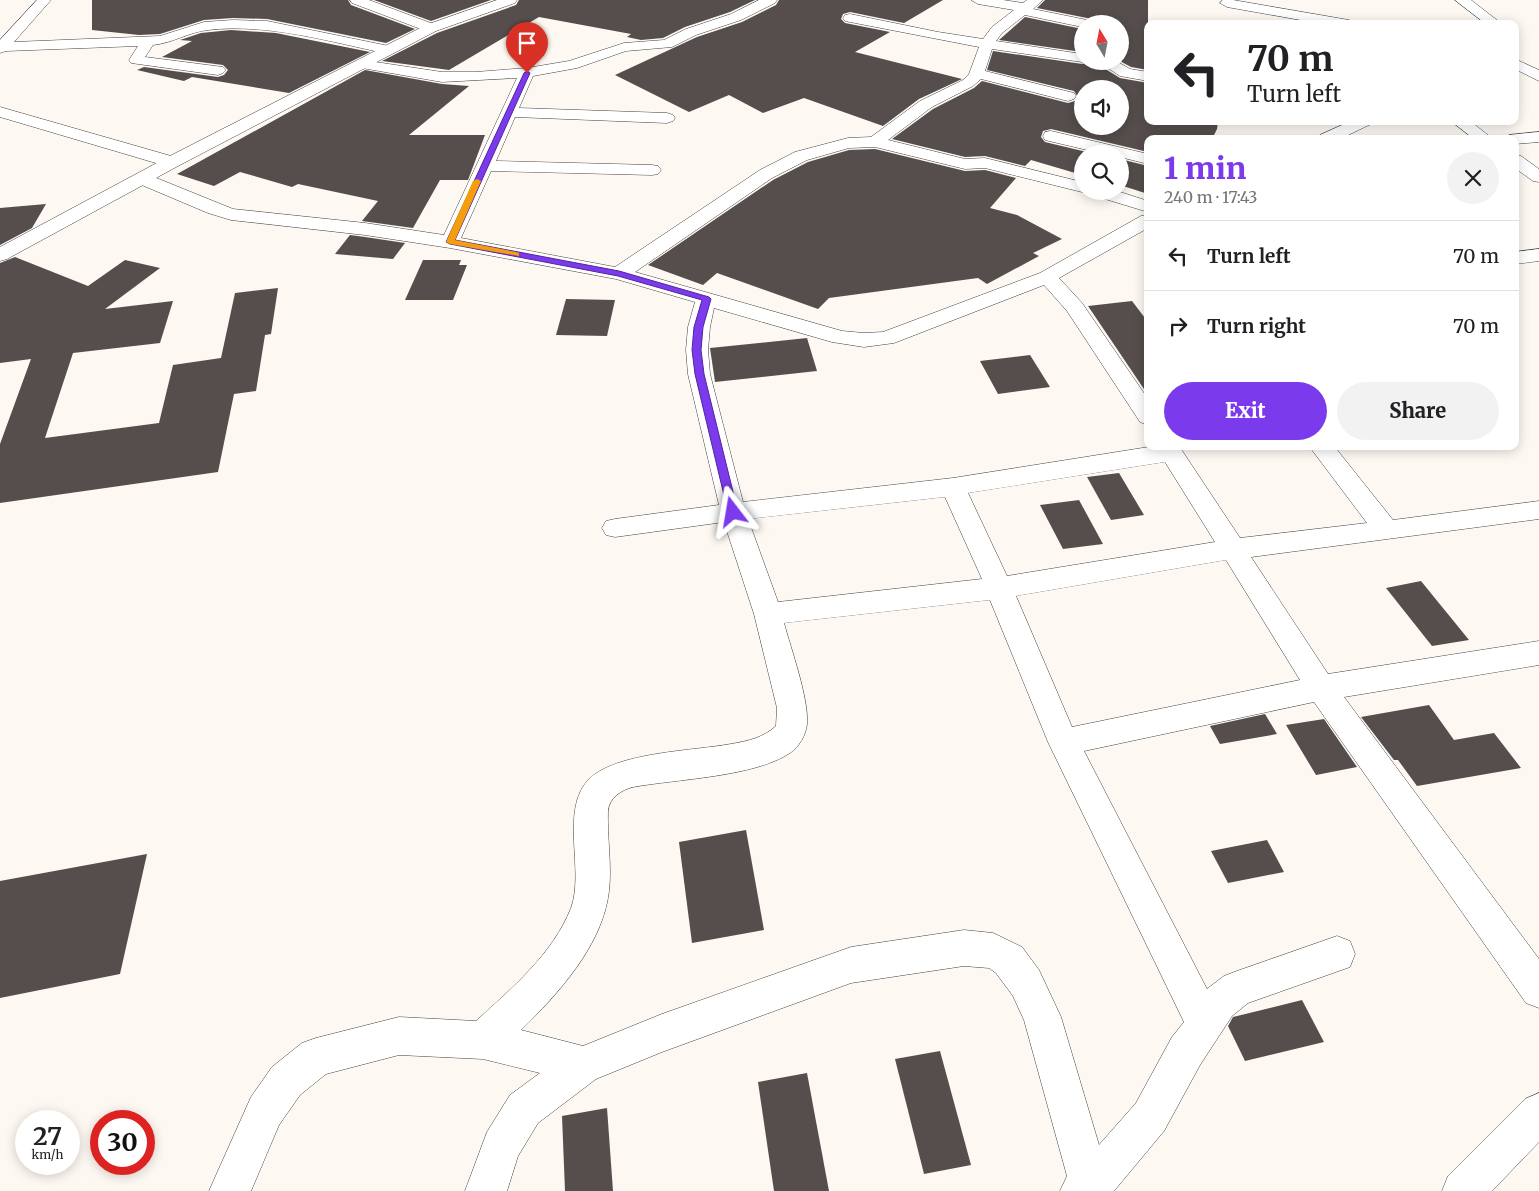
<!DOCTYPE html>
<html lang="en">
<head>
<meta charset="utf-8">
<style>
  body { margin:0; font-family:Merriweather,serif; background:#f2f2f2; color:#202124; height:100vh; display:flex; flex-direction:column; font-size:19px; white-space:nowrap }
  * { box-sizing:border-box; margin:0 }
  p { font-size:16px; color:#757577 }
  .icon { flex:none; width:28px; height:28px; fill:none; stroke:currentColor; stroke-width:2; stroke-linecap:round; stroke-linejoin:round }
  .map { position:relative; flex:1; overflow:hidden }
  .drawer { position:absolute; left:1144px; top:135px; width:375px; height:315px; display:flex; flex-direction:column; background:#fff; border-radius:10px; box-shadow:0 2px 12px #0003 }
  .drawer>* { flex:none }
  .guide { position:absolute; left:1144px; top:20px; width:375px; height:105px; border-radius:10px; box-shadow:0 2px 12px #0003; background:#fff; color:#202124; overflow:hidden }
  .needle { width:32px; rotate:350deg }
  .buttons { position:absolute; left:1074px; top:15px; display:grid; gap:10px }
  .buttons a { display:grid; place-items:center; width:55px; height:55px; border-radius:50%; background:#fff; box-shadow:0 2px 12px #0003; font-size:25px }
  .speed { position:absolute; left:15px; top:1110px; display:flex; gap:10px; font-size:25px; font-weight:700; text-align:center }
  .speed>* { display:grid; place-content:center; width:65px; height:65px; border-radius:50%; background:#fff; box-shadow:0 2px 12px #0003; line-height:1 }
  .speed small { font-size:12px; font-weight:400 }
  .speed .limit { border:8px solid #d22; background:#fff; color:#111 }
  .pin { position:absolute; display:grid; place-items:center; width:42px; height:42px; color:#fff; margin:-51px -21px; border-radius:50% 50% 50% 0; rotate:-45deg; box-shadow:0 0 5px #0007 }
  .pin .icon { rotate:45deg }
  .me { position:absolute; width:55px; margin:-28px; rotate:346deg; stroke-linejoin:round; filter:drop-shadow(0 0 4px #0008) }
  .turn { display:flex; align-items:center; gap:18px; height:105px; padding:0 20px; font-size:22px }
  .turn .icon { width:65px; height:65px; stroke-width:2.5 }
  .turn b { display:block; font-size:35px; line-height:42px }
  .round { display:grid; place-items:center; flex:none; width:52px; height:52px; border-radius:26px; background:#f2f2f2 }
  .head { display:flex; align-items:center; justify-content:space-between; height:85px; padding:0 20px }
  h1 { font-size:30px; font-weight:800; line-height:38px; color:#7c3aed }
  .button { display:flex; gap:10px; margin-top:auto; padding:10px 20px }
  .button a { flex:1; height:58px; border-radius:30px; background:#7c3aed; color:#fff; font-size:20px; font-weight:800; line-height:58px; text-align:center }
  .button a+a { background:#f2f2f2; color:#202124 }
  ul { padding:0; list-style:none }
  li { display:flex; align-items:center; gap:15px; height:70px; padding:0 20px; border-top:1px solid #e0e0e0 }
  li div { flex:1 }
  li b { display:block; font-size:19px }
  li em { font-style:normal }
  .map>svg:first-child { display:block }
  .building { fill:#554e4c; fill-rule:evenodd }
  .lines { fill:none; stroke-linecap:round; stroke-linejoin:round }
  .minor-casing { stroke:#414141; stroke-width:1 }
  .tertiary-casing { stroke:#414141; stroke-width:1 }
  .minor { fill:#fff; fill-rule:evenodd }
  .tertiary { fill:#fff; fill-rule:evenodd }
  .route { fill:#7c3aed; stroke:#51269a }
  .slow { fill:#f59e0b }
</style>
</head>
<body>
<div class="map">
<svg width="1539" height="1191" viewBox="0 0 1539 1191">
  <rect width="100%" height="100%" fill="#fdf8f1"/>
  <g class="building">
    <polygon points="92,0 348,0 351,5 415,29 386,43 267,19 233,18 204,20 160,34 139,35 92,30"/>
    <polygon points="374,0 491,0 431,21"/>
    <polygon points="519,0 755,0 730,12 685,27 663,38 641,40 627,37 631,34 539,17 449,70 382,61 437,33 516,5"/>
    <polygon points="779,0 943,0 904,23 850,12 843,14 841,19 845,23 890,32 855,52 962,79 919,99 883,126 804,98 763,113 729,95 689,112 615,75 697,37 742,22 776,5"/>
    <polygon points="1045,0 1148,0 1148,70 1131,67 1120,61 1120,24 1096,24 1092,19 1037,8"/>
    <polygon points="1025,17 1082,29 1082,52 999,40"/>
    <polygon points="231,30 276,33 370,52 289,93 192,77 184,81 137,70 144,67 218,77 224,75 228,70 223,65 162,57 192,41 180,40 201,33"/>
    <path d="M993,51L1082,64L1088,62L1092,66L1107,70L1120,78L1148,83V121H1218L1217,129L1212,139H1148V152L1051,129L1043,131L1041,137L1045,142L1095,154H1082V175L1031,160L1025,166L985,156L965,157L892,139L933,109L974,88L982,81L1068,103L1075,101L1078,97L1074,91L987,70ZM1082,89H1120V126H1082Z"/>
    <polygon points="365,70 442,84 469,86 409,135 485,135 468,180 440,180 413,228 362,221 378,201 298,184 292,187 240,172 214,186 177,174"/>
    <polygon points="875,149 965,171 985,170 1016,178 990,208 1017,215 1062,239 1033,253 1039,256 987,284 978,278 829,298 818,309 717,273 703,285 648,265 773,180 808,162 849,150"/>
    <polygon points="1120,159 1148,166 1148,194 1120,185"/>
    <polygon points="46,204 32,228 0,245 0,208"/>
    <polygon points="350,235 365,237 405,243 393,259 335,254"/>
    <polygon points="15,257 88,286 125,260 160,268 105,309 173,301 160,343 73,353 45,438 159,423 173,365 221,358 235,293 278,288 271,334 265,335 256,391 234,394 218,472 0,503 0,444 31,359 0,363 0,263"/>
    <polygon points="423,260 461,260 459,265 467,265 453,300 405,300"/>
    <polygon points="566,299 615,300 607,336 556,335"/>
    <polygon points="1132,301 1148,322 1148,395 1088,306"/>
    <polygon points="807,338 817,371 715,382 710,348"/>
    <polygon points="1030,355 1050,387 998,394 980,361"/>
    <polygon points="1119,473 1144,515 1111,520 1087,477"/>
    <polygon points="1079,500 1103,544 1063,549 1040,505"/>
    <polygon points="1421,581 1469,640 1432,646 1386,588"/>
    <polygon points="1429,705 1454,740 1494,733 1521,768 1417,786 1398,760 1394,760 1361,717"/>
    <polygon points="1265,714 1277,734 1220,744 1210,726"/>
    <polygon points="1324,719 1357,767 1316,775 1286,725"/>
    <polygon points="746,830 764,930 692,943 679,842"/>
    <polygon points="1267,840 1284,872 1228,883 1211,851"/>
    <polygon points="147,854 120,974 0,998 0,881"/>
    <polygon points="1302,1000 1324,1042 1245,1061 1228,1026 1233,1017"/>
    <polygon points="940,1051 971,1165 924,1174 895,1059"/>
    <polygon points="807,1073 829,1191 774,1191 758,1082"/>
    <polygon points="607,1108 613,1191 565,1191 562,1116"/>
  </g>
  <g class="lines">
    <g class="minor-casing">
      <g id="minor">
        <path d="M37,0H51L14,42L160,36L204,22L233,20L267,21L389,46L394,47L396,50L394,53L389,54C330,42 269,23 208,30C189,32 173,43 153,45L145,57L223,67L226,70L223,73L218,75L131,63L129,60L138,46L6,51L0,53V40Z"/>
        <polygon points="350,0 369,0 436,25 438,28 436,31 426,31 352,3"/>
        <path d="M759,0H777L775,3L741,20L696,35L672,47L626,51L577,68L533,76L519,108L667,113L673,115L675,118L673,121L667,123L515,117L496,161L652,165L658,166L661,170L658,174L652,175L491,171L461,238L615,267L760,170L795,152L848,138L871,137L920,101L963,80L969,74L979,47L850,22L845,21L843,18L845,15L850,14L938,32L983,39L992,27L1014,10L978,4L971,0H1003L1023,3L1027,0H1043L1033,9L1092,21L1094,24H1082V27L1025,15L1002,33L996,41L1082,54V61H1087L1082,62L992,49L985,71L1074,93L1076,96L1074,99L1068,101L981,79L973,86L932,107L888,140L965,159L985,158L1082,182V191H1086L1082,192L985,168L965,169L875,147L849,148L807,160L772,178L635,272L842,331L864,333L883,332L1040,273L1141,216L1148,215V228L1059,278L1082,303L1148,399V425L1140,422L1067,311L1044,285L894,343L864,347L832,342L714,308L710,327L708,350L710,374L743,502L953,478L1155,446H1179L1240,538L1367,523L1309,446H1334L1393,520L1539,501V519L1251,557L1328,674L1539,641V665L1344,697L1539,959V1008L1526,1003L1314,702L1084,751L1207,989L1224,976L1237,971L1337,936L1350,941L1355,954L1350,967L1248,1003L1232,1016L1200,1065L1164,1131L1114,1191H1060L1067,1176L1024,1020L1013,996L996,973L989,968L964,966L851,983L662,1052L596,1079L538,1123L518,1156L507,1191H465L487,1132L510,1095L540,1073L483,1059L399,1055L326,1074L300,1095L279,1125L251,1191H209L251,1097L272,1067L302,1043L316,1038L399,1017L476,1021C511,989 553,954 571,908C585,870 559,810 589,779C617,752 693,751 731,744C748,741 763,738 776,726L777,708L754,614L724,522L615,537L606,535L602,528L606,521L615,519L719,505L688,374L686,350L688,327L695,302L616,279L450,248L365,235L231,220L208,213L137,183L134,179L137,175L143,174L149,175L233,209L365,223L444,235L517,78L442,82L362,68L357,67L355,64L357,61L362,60L442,72H476L527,68L569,61L624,43L664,40L686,29L731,14ZM1165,462L1215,542L1007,576L968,493ZM945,497L982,579L778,602L748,519ZM1226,560L1300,680L1072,727L1016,596ZM990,600L1048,742L1184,1022L1172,1037L1136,1103L1099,1145L1061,1017L1039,970L1022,947L993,933L964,930L851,947L662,1014L583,1046L521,1030C558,994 603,945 609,891C612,865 607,838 608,811C609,798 621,790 633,787C677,779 754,777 790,753C799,747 806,735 807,724C809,699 791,649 784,623Z"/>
        <polygon points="1223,0 1233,0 1349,20 1356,24 1323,24 1227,7 1220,3"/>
        <polygon points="1455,0 1471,0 1502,24 1486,24"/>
        <polygon points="1515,59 1539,70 1539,81 1515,69"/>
        <polygon points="1090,61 1116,61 1130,69 1148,72 1148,81 1120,76 1108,68 1092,64"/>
        <polygon points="0,107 178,158 181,162 178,166 172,167 166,166 0,117"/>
        <polygon points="1351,121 1373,121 1371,124 1340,139 1318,139 1320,135"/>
        <polygon points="1451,121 1470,121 1493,139 1474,139"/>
        <polygon points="1051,131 1148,154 1148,164 1120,157 1120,154 1104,154 1045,140 1043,136 1045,132"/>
        <polygon points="1539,132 1539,142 1515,144 1515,139 1507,139 1509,135"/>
        <polygon points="1515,155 1521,156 1539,169 1539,182 1533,181 1515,168"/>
        <polygon points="1089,191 1117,191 1148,201 1148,212 1092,195"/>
        <polygon points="1539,249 1539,261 1515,264 1515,252"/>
        <polygon points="1539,1093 1539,1142 1492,1191 1442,1191 1448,1176 1525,1099"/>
      </g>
    </g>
    <g class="tertiary-casing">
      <polygon id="tertiary" points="497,0 517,0 515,3 436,31 178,166 7,259 0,261 0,247 166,158 426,25"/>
    </g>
    <use href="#minor" class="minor"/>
    <use href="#tertiary" class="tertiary"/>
  </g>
  <polygon class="route" points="527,71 530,73 455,240 619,271 709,297 711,299 703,327 701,350 704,374 738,512 737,515 729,515 728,512 695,374 692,350 694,327 702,300 618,276 450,244 446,242 524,73"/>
  <polygon class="slow" points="477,179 481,181 455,240 516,252 519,253 519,256 450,244 446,242 473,181"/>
</svg>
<div class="buttons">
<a><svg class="needle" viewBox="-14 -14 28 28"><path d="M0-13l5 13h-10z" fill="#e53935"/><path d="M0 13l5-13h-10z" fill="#757577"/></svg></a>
<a><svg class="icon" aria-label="sound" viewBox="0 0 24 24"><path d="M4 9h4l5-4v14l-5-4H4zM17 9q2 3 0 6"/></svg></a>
<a><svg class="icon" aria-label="search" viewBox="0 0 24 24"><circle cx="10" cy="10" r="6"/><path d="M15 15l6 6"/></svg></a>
</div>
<div class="speed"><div>27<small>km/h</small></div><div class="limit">30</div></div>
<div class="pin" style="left:527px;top:73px;background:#d93025"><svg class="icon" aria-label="arrive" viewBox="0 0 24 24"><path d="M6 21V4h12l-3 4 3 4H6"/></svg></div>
<svg class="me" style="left:733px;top:512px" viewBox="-20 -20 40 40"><path d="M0-17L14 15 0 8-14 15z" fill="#7c3aed" stroke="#fff" stroke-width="4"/></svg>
<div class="guide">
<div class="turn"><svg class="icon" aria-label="left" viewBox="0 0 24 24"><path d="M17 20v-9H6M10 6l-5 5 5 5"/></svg><div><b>70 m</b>Turn left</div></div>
</div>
<section class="drawer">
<div class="head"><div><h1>1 min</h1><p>240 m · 17:43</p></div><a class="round"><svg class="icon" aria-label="close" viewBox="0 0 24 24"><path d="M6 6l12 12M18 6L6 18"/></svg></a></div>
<ul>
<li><svg class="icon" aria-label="left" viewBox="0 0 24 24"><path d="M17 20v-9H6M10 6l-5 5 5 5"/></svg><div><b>Turn left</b></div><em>70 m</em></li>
<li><svg class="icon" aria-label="right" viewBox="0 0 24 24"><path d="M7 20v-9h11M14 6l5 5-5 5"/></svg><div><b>Turn right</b></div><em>70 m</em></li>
</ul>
<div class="button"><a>Exit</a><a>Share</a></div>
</section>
</div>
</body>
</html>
